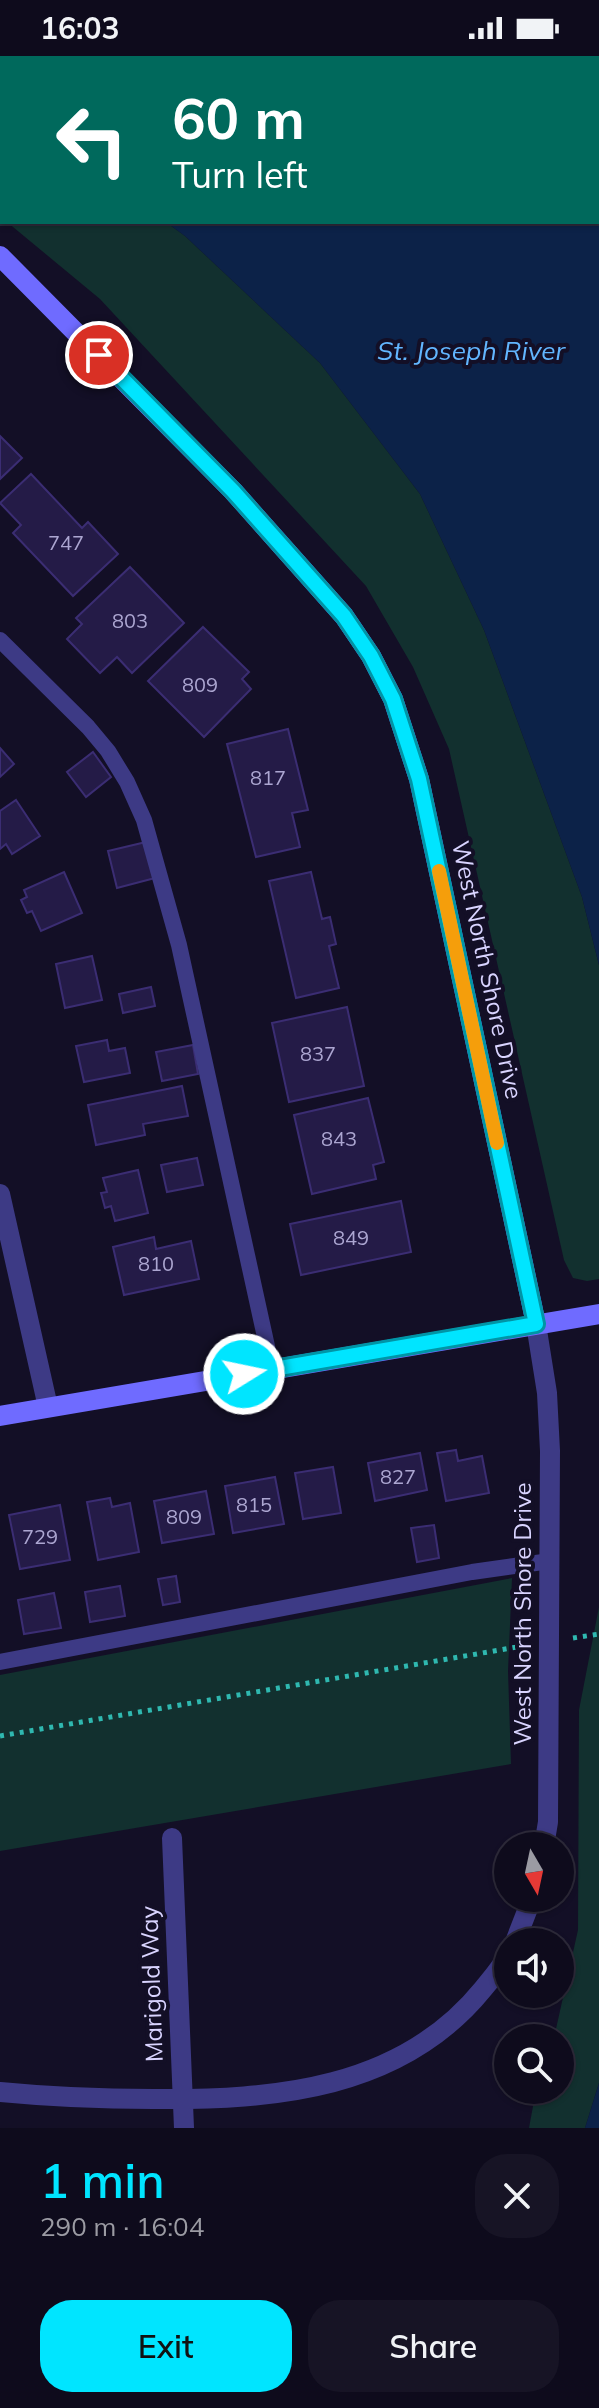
<!DOCTYPE html>
<html lang="en">
<head>
<meta charset="utf-8">
<style>
  body { margin:0; font-family:Mulish,sans-serif; background:#171425; color:#f1f3f6; height:100vh; display:flex; flex-direction:column; font-size:30px; white-space:nowrap }
  * { box-sizing:border-box; margin:0 }
  p { font-size:26px; color:#9b9ba3 }
  .icon { flex:none; width:44px; height:44px; fill:none; stroke:currentColor; stroke-width:2; stroke-linecap:round; stroke-linejoin:round }
  .map { position:relative; height:2072px; overflow:hidden }
  .panel { display:flex; flex-direction:column; background:#0e0b1c; flex:1 }
  .panel>* { flex:none }
  .guide { position:absolute; left:0px; top:0px; width:600px; height:168px; box-shadow:0 2px 6px #0004,0 0 0 2px #2e2b3b; background:#00695c; color:#fff; overflow:hidden }
  .needle { width:52px; rotate:171deg }
  .buttons { position:absolute; left:494px; top:1776px; display:grid; gap:16px }
  .buttons a { display:grid; place-items:center; width:80px; height:80px; border-radius:50%; background:#0e0b1c; box-shadow:0 2px 6px #0004,0 0 0 2px #2e2b3b; font-size:40px }
  .pin { position:absolute; display:grid; place-items:center; width:68px; height:68px; color:#fff; margin:-34px; border:4px solid #fff; border-radius:50%; box-shadow:0 2px 8px #0007 }
  .me { position:absolute; width:88px; margin:-44px; rotate:80deg; stroke-linejoin:round; filter:drop-shadow(0 0 6px #0008) }
  .turn { display:flex; align-items:center; gap:28px; height:168px; padding:0 40px; font-size:36px }
  .turn .icon { width:104px; height:104px; stroke-width:2.5 }
  .turn b { display:block; font-size:56px; line-height:68px }
  .round { display:grid; place-items:center; flex:none; width:84px; height:84px; border-radius:32px; background:#171425 }
  .summary { display:flex; align-items:center; justify-content:space-between; height:136px; padding:0 40px }
  h1 { font-size:48px; font-weight:600; line-height:60px; color:#00e5ff }
  .action { display:flex; gap:16px; margin-top:auto; padding:16px 40px }
  .action a { flex:1; height:92px; border-radius:32px; background:#00e5ff; color:#111; font-size:32px; font-weight:600; line-height:92px; text-align:center }
  .action a+a { background:#171425; color:#f1f3f6 }
  .status { display:flex; justify-content:space-between; align-items:center; height:56px; padding:0 40px; background:#0e0b1c; direction:ltr }
  .status svg { height:22px; fill:currentColor }
  .map>svg:first-child { display:block }
  .green { fill:#12302f }
  .water { fill:#0c2248 }
  .building { fill:#241b47; stroke:#3b2d73; stroke-width:2 }
  .lines { fill:none; stroke-linecap:round; stroke-linejoin:round }
  .path { stroke:#2fb8b0; stroke-width:5; stroke-dasharray:4 6; stroke-linecap:butt }
  .lane { stroke:#3d3a85; stroke-width:16 }
  .street { stroke:#3d3a85; stroke-width:20 }
  .secondary { stroke:#6f6bff; stroke-width:20 }
  .route-casing { stroke:#0095a6; stroke-width:20 }
  .route { stroke:#00e5ff; stroke-width:14 }
  .slow { stroke:#f59e0b; stroke-width:14 }
  .labels { text-anchor:middle; stroke-width:8; stroke-linejoin:round; paint-order:stroke }
  .number-label { font-size:20px; fill:#aca6d1 }
  .street-label { font-size:24px; fill:#d9d4ff; stroke:#130f26 }
  .water-label { font-size:26px; font-style:italic; fill:#62b6ff; stroke:#130f26 }
</style>
</head>
<body>
<div class="status"><b>16:03</b><svg viewBox="0 0 49 12"><path d="M0 12V9h3v3zM5 12V6h3v6zM10 12V3h3v9zM15 12V0h3v12zM26 1h20v11H26zM47 4h2v5h-2z"/></svg></div>
<div class="map">
<svg width="599" height="2072" viewBox="0 0 599 2072">
  <rect width="100%" height="100%" fill="#130f26"/>
  <g class="green">
    <polygon points="7,166 166,166 185,180 320,307 420,438 484,574 582,841 599,909 599,1223 587,1225 573,1222 564,1204 449,693 413,611 366,530 100,243"/>
    <polygon points="512,1522 508,1615 511,1708 0,1795 0,1619"/>
    <polygon points="599,1551 599,2027 585,2072 529,2072 536,2034 560,2034 560,1982 554,1982 578,1874 579,1654"/>
  </g>
  <g class="water">
    <polygon points="0,0 448,0 451,2 2,2 2,55"/>
    <polygon points="598,140 599,141 599,909 582,841 484,574 420,438 320,307 185,180 166,166 598,166"/>
    <polygon points="599,2027 599,2072 585,2072"/>
  </g>
  <g class="building">
    <polygon points="0,380 22,402 0,423"/>
    <polygon points="31,418 82,472 88,466 118,498 73,540 13,477 21,469 0,447"/>
    <polygon points="130,511 184,567 132,617 117,601 100,617 67,583 82,568 76,562"/>
    <polygon points="203,571 249,616 242,623 251,633 204,681 148,625"/>
    <polygon points="288,673 308,754 292,757 300,791 256,801 227,688"/>
    <polygon points="0,692 14,708 0,721"/>
    <polygon points="93,696 111,721 86,741 67,716"/>
    <polygon points="16,744 40,780 12,798 6,788 0,793 0,755"/>
    <polygon points="146,786 155,822 117,832 108,795"/>
    <polygon points="64,816 82,857 41,875 32,855 27,857 21,844 27,841 24,834"/>
    <polygon points="311,816 322,863 330,861 336,888 329,890 339,932 296,942 269,825"/>
    <polygon points="92,900 102,944 65,952 56,908"/>
    <polygon points="151,931 155,950 123,957 119,938"/>
    <polygon points="347,951 364,1030 289,1046 272,967"/>
    <polygon points="107,984 109,995 125,992 130,1017 84,1026 76,990"/>
    <polygon points="193,989 198,1018 162,1025 156,996"/>
    <polygon points="182,1030 188,1060 143,1068 145,1079 96,1089 88,1049"/>
    <polygon points="368,1042 384,1106 373,1109 376,1123 312,1138 294,1059"/>
    <polygon points="197,1102 203,1129 167,1136 161,1109"/>
    <polygon points="138,1114 148,1157 115,1165 111,1150 105,1152 101,1137 107,1136 103,1122"/>
    <polygon points="401,1145 411,1196 301,1219 290,1168"/>
    <polygon points="154,1181 156,1193 191,1185 199,1223 124,1239 113,1191"/>
    <polygon points="456,1394 458,1405 482,1400 489,1437 446,1445 437,1397"/>
    <polygon points="420,1397 427,1434 375,1445 368,1407"/>
    <polygon points="333,1411 341,1457 303,1463 295,1417"/>
    <polygon points="275,1421 284,1468 233,1477 225,1430"/>
    <polygon points="206,1435 214,1478 162,1487 154,1445"/>
    <polygon points="110,1442 112,1451 130,1447 139,1496 98,1504 87,1446"/>
    <polygon points="60,1449 70,1504 20,1513 9,1459"/>
    <polygon points="434,1469 439,1502 417,1506 411,1472"/>
    <polygon points="176,1520 180,1546 163,1549 158,1523"/>
    <polygon points="120,1530 125,1560 90,1566 85,1536"/>
    <polygon points="54,1537 61,1572 24,1578 18,1544"/>
  </g>
  <g class="lines">
    <g class="path">
      <polyline points="573,1582 599,1578"/>
      <polyline points="0,1680 523,1590"/>
    </g>
    <g class="lane">
      <polyline points="0,584 88,671 108,695 127,726 144,764 179,889 272,1313"/>
      <polyline points="0,1606 472,1516 550,1505"/>
    </g>
    <g class="street">
      <polyline points="0,1138 48,1351"/>
      <polyline points="536,1268 547,1337 550,1395 548,1766 544,1790"/>
      <polyline points="172,1782 184,2072"/>
      <polyline points="515,1886 532,1842"/>
      <path d="M0,2036C51,2041 101,2043 153,2043C274,2044 401,2034 483,1933C492,1922 501,1912 508,1899"/>
    </g>
    <g class="secondary">
      <polyline points="0,200 233,435 344,560 371,600 393,643 419,723 536,1268"/>
      <polyline points="0,1360 599,1258"/>
    </g>
  </g>
  <g class="lines">
    <g class="route-casing">
      <polyline id="route" points="99,299 233,435 344,560 371,600 393,643 419,723 536,1268 244,1318"/>
    </g>
    <use href="#route" class="route"/>
    <polyline class="slow" points="439,815 497,1087"/>
  </g>
  <g class="labels">
    <g class="number-label">
      <text x="66" y="494">747</text>
      <text x="130" y="572">803</text>
      <text x="200" y="636">809</text>
      <text x="268" y="729">817</text>
      <text x="318" y="1005">837</text>
      <text x="339" y="1090">843</text>
      <text x="351" y="1189">849</text>
      <text x="156" y="1215">810</text>
      <text x="398" y="1428">827</text>
      <text x="254" y="1456">815</text>
      <text x="184" y="1468">809</text>
      <text x="40" y="1488">729</text>
    </g>
    <g class="street-label">
      <text transform="translate(487 914) rotate(78)" y="8">West North Shore Drive</text>
      <text transform="translate(523 1558) rotate(-90)" y="8">West North Shore Drive</text>
      <text transform="translate(152 1928) rotate(-92)" y="8">Marigold Way</text>
    </g>
    <g class="water-label">
      <text x="471" y="304">St. Joseph River</text>
    </g>
  </g>
</svg>
<div class="buttons">
<a><svg class="needle" viewBox="-14 -14 28 28"><path d="M0-13l5 13h-10z" fill="#e53935"/><path d="M0 13l5-13h-10z" fill="#9b9ba3"/></svg></a>
<a><svg class="icon" aria-label="sound" viewBox="0 0 24 24"><path d="M4 9h4l5-4v14l-5-4H4zM17 9q2 3 0 6"/></svg></a>
<a><svg class="icon" aria-label="search" viewBox="0 0 24 24"><circle cx="10" cy="10" r="6"/><path d="M15 15l6 6"/></svg></a>
</div>
<div class="pin" style="left:99px;top:299px;background:#d93025"><svg class="icon" aria-label="arrive" viewBox="0 0 24 24"><path d="M6 21V4h12l-3 4 3 4H6"/></svg></div>
<svg class="me" style="left:244px;top:1318px" viewBox="-20 -20 40 40"><circle r="17" fill="#00e5ff" stroke="#fff" stroke-width="3"/><path d="M0-11L8 9 0 5-8 9z" fill="#fff"/></svg>
<div class="guide">
<div class="turn"><svg class="icon" aria-label="left" viewBox="0 0 24 24"><path d="M17 20v-9H6M10 6l-5 5 5 5"/></svg><div><b>60 m</b>Turn left</div></div>
</div>
</div>
<section class="panel">
<div class="summary"><div><h1>1 min</h1><p>290 m · 16:04</p></div><a class="round"><svg class="icon" aria-label="close" viewBox="0 0 24 24"><path d="M6 6l12 12M18 6L6 18"/></svg></a></div>
<div class="action"><a>Exit</a><a>Share</a></div>
</section>
</body>
</html>
